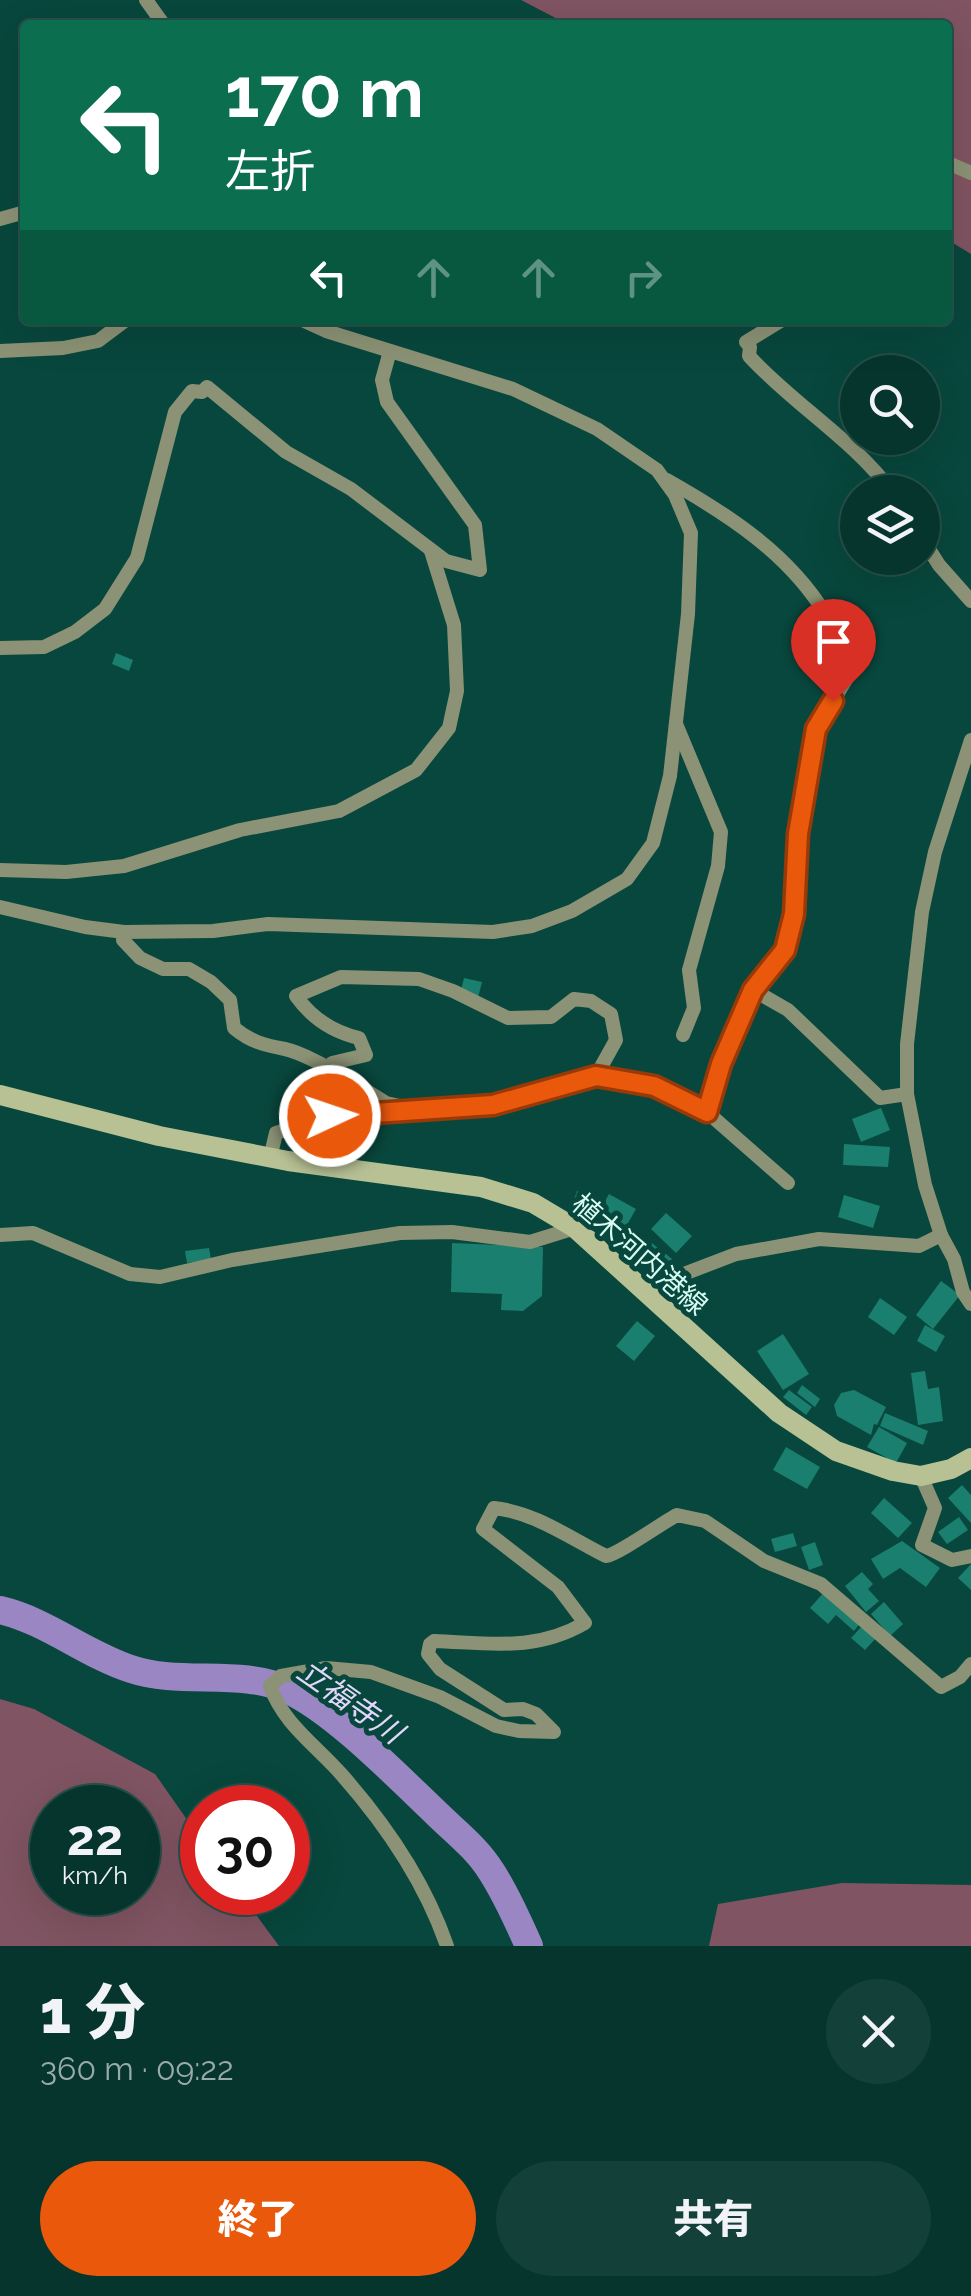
<!DOCTYPE html>
<html lang="ja">
<head>
<meta charset="utf-8">
<style>
  body { margin:0; font-family:Raleway,"Noto Sans JP",sans-serif; background:#14403a; color:#f1f3f6; height:100vh; display:flex; flex-direction:column; font-size:38px; white-space:nowrap }
  * { box-sizing:border-box; margin:0 }
  p { font-size:32px; color:#98abaa }
  .icon { flex:none; width:55px; height:55px; fill:none; stroke:currentColor; stroke-width:2; stroke-linecap:round; stroke-linejoin:round }
  .map { position:relative; height:1946px; overflow:hidden }
  .drawer { display:flex; flex-direction:column; background:#06352e; flex:1 }
  .drawer>* { flex:none }
  .hud { position:absolute; left:20px; top:20px; width:932px; height:305px; border-radius:10px; box-shadow:0 10px 40px #0002,0 0 0 2px #27504a; background:#0b6e4f; color:#fff; overflow:hidden }
  .tools { position:absolute; left:840px; top:355px; display:grid; gap:20px }
  .tools a { display:grid; place-items:center; width:100px; height:100px; border-radius:50%; background:#06352e; box-shadow:0 10px 40px #0002,0 0 0 2px #27504a; font-size:50px }
  .speed { position:absolute; left:30px; top:1785px; display:flex; gap:20px; font-size:50px; font-weight:700; text-align:center }
  .speed>* { display:grid; place-content:center; width:130px; height:130px; border-radius:50%; background:#06352e; box-shadow:0 10px 40px #0002,0 0 0 2px #27504a; line-height:1 }
  .speed small { font-size:25px; font-weight:400 }
  .speed .limit { border:15px solid #d22; background:#fff; color:#111 }
  .pin { position:absolute; display:grid; place-items:center; width:85px; height:85px; color:#fff; margin:-102px -42px; border-radius:50% 50% 50% 0; rotate:-45deg; box-shadow:0 0 10px #0007 }
  .pin .icon { rotate:45deg }
  .me { position:absolute; width:110px; margin:-55px; rotate:87deg; stroke-linejoin:round; filter:drop-shadow(0 0 8px #0008) }
  .turn { display:flex; align-items:center; gap:35px; height:210px; padding:0 40px; font-size:45px }
  .turn .icon { width:130px; height:130px; stroke-width:2.5 }
  .turn b { display:block; font-size:70px; line-height:85px }
  .lanes { display:flex; align-items:center; height:95px; padding:0 40px; background:#0003; justify-content:center; gap:50px; direction:ltr }
  .lanes .off { opacity:.35 }
  .round { display:grid; place-items:center; flex:none; width:105px; height:105px; border-radius:52px; background:#14403a }
  .summary { display:flex; align-items:center; justify-content:space-between; height:170px; padding:0 40px }
  h1 { font-size:60px; font-weight:800; line-height:75px }
  .button { display:flex; gap:20px; margin-top:auto; padding:20px 40px }
  .button a { flex:1; height:115px; border-radius:60px; background:#ea580c; color:#fff; font-size:40px; font-weight:800; line-height:115px; text-align:center }
  .button a+a { background:#14403a; color:#f1f3f6 }
  .map>svg:first-child { display:block }
  .green { fill:#805462; fill-rule:evenodd }
  .lines { fill:none; stroke-linecap:round; stroke-linejoin:round }
  .river { stroke:#9986c3; stroke-width:28 }
  .building { fill:#1a7f6e }
  .street { stroke:#8b9275; stroke-width:14 }
  .secondary { stroke:#b7c194; stroke-width:20 }
  .route-casing { stroke:#983908; stroke-width:25 }
  .route { stroke:#ea580c; stroke-width:18 }
  .labels { text-anchor:middle; stroke-width:10; stroke-linejoin:round; paint-order:stroke }
  .street-label { font-size:28px; fill:#d7fbf2; stroke:#08473d }
  .water-label { font-size:30px; font-style:italic; fill:#e2d8fb; stroke:#08473d }
</style>
</head>
<body>
<div class="map">
<svg width="971" height="1946" viewBox="0 0 971 1946">
  <rect width="100%" height="100%" fill="#08473d"/>
  <g class="green">
    <polygon points="521,0 971,0 971,254 948,240 948,25 569,25"/>
    <path d="M0,1699L34,1709L155,1774L202,1841V1892L240,1893L279,1946H0ZM52,1808H138V1892H52Z"/>
    <polygon points="842,1883 971,1885 971,1946 709,1946 718,1904"/>
  </g>
  <g class="lines">
    <path class="river" d="M0,1610C47,1621 85,1654 131,1669C181,1686 240,1668 288,1690C334,1711 397,1776 434,1811C454,1831 476,1847 491,1871C506,1894 518,1921 529,1946"/>
  </g>
  <g class="building">
    <polygon points="116,653 133,660 129,671 112,664"/>
    <polygon points="464,978 482,982 478,998 460,994"/>
    <polygon points="881,1108 890,1130 861,1142 852,1119"/>
    <polygon points="844,1144 890,1147 888,1167 843,1165"/>
    <polygon points="577,1191 601,1200 595,1216 571,1208"/>
    <polygon points="609,1194 636,1209 624,1230 597,1216"/>
    <polygon points="844,1195 880,1206 873,1228 838,1217"/>
    <polygon points="666,1213 692,1236 676,1253 651,1229"/>
    <polygon points="648,1240 672,1259 659,1276 635,1257"/>
    <polygon points="452,1243 543,1247 542,1296 523,1311 501,1310 502,1294 451,1292"/>
    <polygon points="209,1248 211,1259 187,1263 185,1251"/>
    <polygon points="941,1281 960,1295 933,1329 916,1315"/>
    <polygon points="880,1298 907,1317 894,1335 868,1317"/>
    <polygon points="637,1321 655,1336 634,1361 616,1346"/>
    <polygon points="925,1325 945,1336 936,1352 917,1341"/>
    <polygon points="783,1334 809,1374 783,1390 757,1351"/>
    <polygon points="925,1371 928,1389 939,1387 943,1421 918,1425 911,1373"/>
    <polygon points="802,1385 820,1399 815,1407 797,1393"/>
    <polygon points="789,1390 812,1407 806,1415 783,1397"/>
    <polygon points="854,1390 886,1407 877,1425 874,1424 871,1435 837,1416 834,1405 841,1393"/>
    <polygon points="885,1413 928,1431 923,1445 880,1426"/>
    <polygon points="879,1427 907,1443 896,1463 867,1447"/>
    <polygon points="786,1447 820,1467 807,1489 773,1470"/>
    <polygon points="962,1485 971,1495 971,1523 948,1498"/>
    <polygon points="884,1498 912,1523 898,1538 871,1513"/>
    <polygon points="959,1517 968,1530 947,1544 938,1532"/>
    <polygon points="793,1533 797,1546 775,1552 771,1539"/>
    <polygon points="902,1541 940,1568 926,1587 900,1568 883,1579 871,1559"/>
    <polygon points="815,1542 823,1565 809,1570 801,1547"/>
    <polygon points="971,1564 971,1590 958,1578"/>
    <polygon points="862,1572 873,1584 868,1589 879,1601 866,1612 845,1586"/>
    <polygon points="825,1591 861,1622 854,1631 836,1615 828,1624 810,1608"/>
    <polygon points="884,1602 903,1624 890,1636 871,1614"/>
    <polygon points="863,1625 877,1637 865,1650 851,1638"/>
  </g>
  <g class="lines">
    <g class="street">
      <polyline points="146,0 164,25"/>
      <polyline points="948,163 971,173"/>
      <polyline points="0,219 25,212"/>
      <path d="M782,320L746,342L750,347L749,356C794,405 853,439 892,492"/>
      <polyline points="0,351 63,348 98,341 126,320"/>
      <path d="M667,480C729,515 789,554 826,615C837,632 843,654 850,673L816,729L797,834L793,913L785,950L753,990L721,1064L707,1112"/>
      <polyline points="922,538 939,565 971,601"/>
      <polyline points="0,648 44,647 75,632 105,609 137,558 175,412 192,391 202,392 207,387 286,452 351,489 446,561 480,570 475,525 387,402 382,380 390,351"/>
      <polyline points="676,724 721,832 718,866 689,970 694,1008 683,1035"/>
      <polyline points="971,740 935,852 922,912 907,1044 907,1094 925,1185 941,1235 954,1259 963,1292 971,1304"/>
      <polyline points="0,870 66,872 124,866 240,830 339,811 416,770 449,728 457,691 454,625 431,551"/>
      <polyline points="0,907 85,927 124,932 213,931 268,924 493,932 532,926 572,911 627,879 653,843 670,776 688,614 691,533 675,495 657,470 597,429 513,389 326,331 302,320"/>
      <path d="M124,932L123,940L140,958L163,969H189L211,982L230,1000L234,1028C251,1042 264,1045 285,1049C300,1052 316,1062 330,1068"/>
      <polyline points="753,990 788,1010 880,1098 907,1094"/>
      <path d="M423,1111L386,1103L330,1068L332,1063L366,1055L359,1038C333,1032 311,1017 296,996L341,977L419,979L453,991L508,1018L551,1017L574,999L591,1001L611,1014L616,1040L596,1076"/>
      <polyline points="270,1158 276,1133 330,1116 493,1105 596,1076 654,1085 707,1112 788,1183"/>
      <polyline points="0,1235 33,1233 130,1274 160,1277 232,1260 400,1233 452,1232 530,1242 575,1228"/>
      <polyline points="642,1290 736,1254 819,1239 919,1246 941,1235"/>
      <polyline points="921,1476 935,1508 922,1545 952,1560 971,1556"/>
      <path d="M447,1946C425,1882 387,1826 342,1775C316,1745 284,1725 270,1686L281,1676L326,1668L371,1672L440,1697L496,1726L519,1731L554,1732L536,1714L523,1709L504,1710L440,1669L428,1654L430,1644L434,1641C490,1643 535,1652 585,1623L558,1587L483,1529L494,1508C534,1512 570,1538 606,1556C617,1555 662,1523 677,1515L705,1521L764,1561L821,1584L941,1687L960,1677L971,1664"/>
    </g>
    <polyline class="secondary" points="0,1095 159,1136 288,1161 481,1187 533,1203 575,1228 779,1413 836,1451 893,1471 921,1476 951,1469 971,1458"/>
  </g>
  <g class="lines">
    <g class="route-casing">
      <polyline id="route" points="330,1116 493,1105 596,1076 654,1086 707,1112 721,1064 753,990 785,950 794,914 798,834 816,729 833,701"/>
    </g>
    <use href="#route" class="route"/>
  </g>
  <g class="labels">
    <g class="street-label">
      <text transform="translate(640 1254) rotate(41)" y="10">植木河内港線</text>
    </g>
    <g class="water-label">
      <text transform="translate(350 1702) rotate(35)" y="10">立福寺川</text>
    </g>
  </g>
</svg>
<div class="tools">
<a><svg class="icon" aria-label="search" viewBox="0 0 24 24"><circle cx="10" cy="10" r="6"/><path d="M15 15l6 6"/></svg></a>
<a><svg class="icon" aria-label="layers" viewBox="0 0 24 24"><path d="M12 4l9 5-9 5-9-5zM3 14l9 5 9-5"/></svg></a>
</div>
<div class="speed"><div>22<small>km/h</small></div><div class="limit">30</div></div>
<div class="pin" style="left:833px;top:701px;background:#d93025"><svg class="icon" aria-label="arrive" viewBox="0 0 24 24"><path d="M6 21V4h12l-3 4 3 4H6"/></svg></div>
<svg class="me" style="left:330px;top:1116px" viewBox="-20 -20 40 40"><circle r="17" fill="#ea580c" stroke="#fff" stroke-width="3"/><path d="M0-11L8 9 0 5-8 9z" fill="#fff"/></svg>
<div class="hud">
<div class="turn"><svg class="icon" aria-label="left" viewBox="0 0 24 24"><path d="M17 20v-9H6M10 6l-5 5 5 5"/></svg><div><b>170 m</b>左折</div></div>
<div class="lanes"><svg class="icon" aria-label="left" viewBox="0 0 24 24"><path d="M17 20v-9H6M10 6l-5 5 5 5"/></svg><svg class="icon off" aria-label="ahead" viewBox="0 0 24 24"><path d="M12 20V5M6 11l6-6 6 6"/></svg><svg class="icon off" aria-label="ahead" viewBox="0 0 24 24"><path d="M12 20V5M6 11l6-6 6 6"/></svg><svg class="icon off" aria-label="right" viewBox="0 0 24 24"><path d="M7 20v-9h11M14 6l5 5-5 5"/></svg></div>
</div>
</div>
<section class="drawer">
<div class="summary"><div><h1>1 分</h1><p>360 m · 09:22</p></div><a class="round"><svg class="icon" aria-label="close" viewBox="0 0 24 24"><path d="M6 6l12 12M18 6L6 18"/></svg></a></div>
<div class="button"><a>終了</a><a>共有</a></div>
</section>
</body>
</html>
